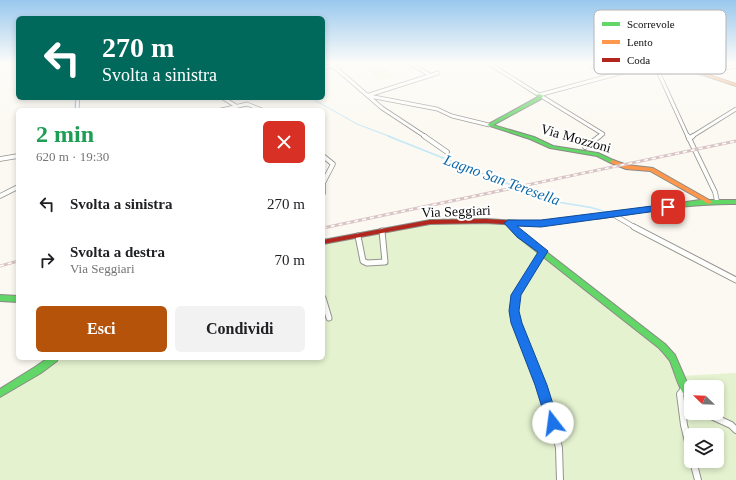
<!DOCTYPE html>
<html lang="it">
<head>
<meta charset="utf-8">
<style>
  body { margin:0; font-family:"Times New Roman",serif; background:#f2f2f2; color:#202124; height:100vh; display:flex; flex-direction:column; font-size:15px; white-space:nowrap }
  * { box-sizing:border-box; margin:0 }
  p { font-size:13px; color:#757577 }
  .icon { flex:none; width:22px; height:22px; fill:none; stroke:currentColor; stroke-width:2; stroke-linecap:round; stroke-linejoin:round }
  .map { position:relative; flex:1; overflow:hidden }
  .sheet { position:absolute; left:16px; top:108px; width:309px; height:252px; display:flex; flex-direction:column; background:#fff; border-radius:6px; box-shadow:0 2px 6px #0003 }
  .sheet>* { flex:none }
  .top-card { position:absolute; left:16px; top:16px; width:309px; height:84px; border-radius:6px; box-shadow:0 2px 6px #0003; background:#00695c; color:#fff; overflow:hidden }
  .needle { width:26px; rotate:293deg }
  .fabs { position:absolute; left:684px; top:380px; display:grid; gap:8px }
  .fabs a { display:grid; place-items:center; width:40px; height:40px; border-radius:6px; background:#fff; box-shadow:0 2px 6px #0003; font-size:20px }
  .pin { position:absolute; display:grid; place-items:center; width:34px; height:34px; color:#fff; margin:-17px; border-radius:8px; box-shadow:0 2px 6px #0006 }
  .me { position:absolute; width:44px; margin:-22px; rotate:345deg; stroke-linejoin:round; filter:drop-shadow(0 0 3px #0008) }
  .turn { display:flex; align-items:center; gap:14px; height:84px; padding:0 20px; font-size:18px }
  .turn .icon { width:52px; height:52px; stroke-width:2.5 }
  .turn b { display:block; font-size:28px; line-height:34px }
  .round { display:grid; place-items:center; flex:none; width:42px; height:42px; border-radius:6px; background:#f2f2f2 }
  .headline { display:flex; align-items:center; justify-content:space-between; height:68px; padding:0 20px }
  h1 { font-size:24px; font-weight:700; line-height:30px; color:#1e9e55 }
  .cta { display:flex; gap:8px; margin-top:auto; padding:8px 20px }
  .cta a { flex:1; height:46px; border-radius:6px; background:#b45309; color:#fff; font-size:16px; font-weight:700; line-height:46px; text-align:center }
  .cta a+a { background:#f2f2f2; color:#202124 }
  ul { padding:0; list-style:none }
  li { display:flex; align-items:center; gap:12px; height:56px; padding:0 20px }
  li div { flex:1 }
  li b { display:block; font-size:15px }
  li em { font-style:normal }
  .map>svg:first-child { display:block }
  .green { fill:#e4f2cf; fill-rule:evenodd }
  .pitch { fill:#eef6d9 }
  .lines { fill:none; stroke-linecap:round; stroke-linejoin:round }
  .stream-far1 { stroke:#c4e7f8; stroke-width:1 }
  .stream { stroke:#c4e7f8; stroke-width:1.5 }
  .street-far3-casing { stroke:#949390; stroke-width:4.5 }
  .street-far2-casing { stroke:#949390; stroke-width:5.5 }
  .street-far1-casing { stroke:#949390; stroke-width:7 }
  .street-casing { stroke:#949390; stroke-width:8 }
  .fast-casing { stroke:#8b8a86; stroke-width:2 }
  .slow-casing { stroke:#8b8a86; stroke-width:2 }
  .jam-casing { stroke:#8b8a86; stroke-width:2 }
  .street-far3 { stroke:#fefefd; stroke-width:3 }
  .street-far2 { stroke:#fefefd; stroke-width:4 }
  .street-far1 { stroke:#fefefd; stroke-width:5 }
  .street { stroke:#fefefd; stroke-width:6 }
  .fast { fill:#63d668; fill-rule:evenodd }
  .slow { fill:#ff974d; fill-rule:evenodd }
  .jam { fill:#b3261e; fill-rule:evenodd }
  .rail-casing { stroke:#d9c3c4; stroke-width:3 }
  .rail { stroke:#fff; stroke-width:1.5; stroke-dasharray:4; stroke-linecap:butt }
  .route { fill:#1a73e8; stroke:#114b97 }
  .labels { text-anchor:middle; stroke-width:4; stroke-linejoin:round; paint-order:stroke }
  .street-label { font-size:14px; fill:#0d0d0d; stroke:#fff }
  .water-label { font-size:15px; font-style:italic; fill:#0d68a8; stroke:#fff }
  .key { fill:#fff; stroke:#b6b6b6; stroke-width:1 }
  .key-label { font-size:11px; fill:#0d0d0d }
</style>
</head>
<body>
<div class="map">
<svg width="736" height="480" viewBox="0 0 736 480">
  <rect width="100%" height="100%" fill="#fbf9f1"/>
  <path class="green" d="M472,217L474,219H502L515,231L659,343L680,376L736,373V480H0V388L43,364L50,358H323V239L376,231L432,219ZM691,387H717V413H691ZM691,435H717V461H691Z"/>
  <polygon class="pitch" points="382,66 395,76 381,80 368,70"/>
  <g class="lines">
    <g class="stream-far1">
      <polyline points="75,98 75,110"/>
      <polyline points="311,98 357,124 391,137"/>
    </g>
    <path class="stream" d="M388,136L551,201C571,205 591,205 610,214"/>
    <g class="street-far3-casing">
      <g id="street-far3">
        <polyline points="331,64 382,108 426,137"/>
        <polyline points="411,64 430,75"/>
        <polyline points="490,64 539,95 653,64 656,67 688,137"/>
        <polyline points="591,66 606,64"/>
        <polyline points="323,68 337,64"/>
        <polyline points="702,74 736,66"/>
        <polyline points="369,95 438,73"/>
        <polyline points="369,96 437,109 452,116 489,125"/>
        <polyline points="541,96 603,134 598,137"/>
        <polyline points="223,98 236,106"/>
        <polyline points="77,110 78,98"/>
        <polyline points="221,110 247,104 262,110"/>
        <polyline points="691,137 736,109"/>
      </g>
    </g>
    <g class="street-far2-casing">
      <g id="street-far2">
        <polyline points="424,136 447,152"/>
        <polyline points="688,136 715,192 717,201"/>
        <polyline points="689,139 693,136"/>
        <polyline points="585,147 600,136"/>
        <polyline points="323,156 333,164 323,183"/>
        <polyline points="0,159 18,156"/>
        <polyline points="323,183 323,193"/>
        <polyline points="0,196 18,187"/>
        <polyline points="614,215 636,228"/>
      </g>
    </g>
    <g class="street-far1-casing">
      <g id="street-far1">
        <polyline points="634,227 736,280"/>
        <polyline points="358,236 363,261 367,263 385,262 382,231"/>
        <polyline points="323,298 329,318"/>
        <polyline points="524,340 514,311 516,295 543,251"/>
      </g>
    </g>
    <g class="street-casing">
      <g id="street">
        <polyline points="523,339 550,410 559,448 560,480"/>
        <polyline points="685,388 680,394 684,425 691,454"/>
        <polyline points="705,413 731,425 736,430"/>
        <polyline points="693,461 698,480"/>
      </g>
    </g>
    <g class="fast-casing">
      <g id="fast">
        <polygon points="538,94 542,95 543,96 541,99 493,125 534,137 553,146 598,153 615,161 615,163 611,163 597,156 550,148 530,139 487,125 538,97 537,95"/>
        <path d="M700,200H736V204C688,203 641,213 594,219L591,217L594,215L665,205Z"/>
        <path d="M508,221L510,222L522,233L665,344L675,355L688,385L691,390V401C680,396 675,372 670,361C667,357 663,352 659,348L518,237L506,224L505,223Z"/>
        <polygon points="0,295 18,296 18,302 0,301"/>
        <polygon points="48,358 58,358 57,361 41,373 0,397 0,389 35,367"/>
      </g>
    </g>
    <g class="slow-casing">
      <g id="slow">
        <polygon points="670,64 677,64 736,84 736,86"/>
        <polygon points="613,160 627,165 653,168 711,201 712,202 709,204 707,203 650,171 626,169 611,163 610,162"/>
      </g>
    </g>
    <g class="jam-casing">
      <polygon id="jam" points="594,215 596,216 597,217 596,218 534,226 486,223 430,224 323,244 323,240 430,220 486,219 534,222"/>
    </g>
    <use href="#street-far3" class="street-far3"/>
    <use href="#street-far2" class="street-far2"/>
    <use href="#street-far1" class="street-far1"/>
    <use href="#street" class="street"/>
    <use href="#fast" class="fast"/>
    <use href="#slow" class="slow"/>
    <use href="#jam" class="jam"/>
    <g class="rail-casing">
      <g id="rail">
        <polyline points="323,228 736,141"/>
        <polyline points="0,266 18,261"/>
      </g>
    </g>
    <use href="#rail" class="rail"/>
  </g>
  <linearGradient id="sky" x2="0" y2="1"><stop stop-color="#99c8ee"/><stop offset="0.48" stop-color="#fdfcf9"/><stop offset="1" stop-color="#fdfcf9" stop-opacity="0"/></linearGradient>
  <rect width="736" height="132" fill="url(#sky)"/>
  <polygon class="route" points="668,204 672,207 671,209 541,227 517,226 548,251 521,295 519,311 522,323 547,385 559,423 557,427 553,429 548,427 535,385 511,323 509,311 511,295 538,252 517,237 504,223 508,220 541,220"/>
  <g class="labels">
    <g class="street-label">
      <text transform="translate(576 138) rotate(16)" y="5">Via Mozzoni</text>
      <text transform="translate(456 211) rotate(-2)" y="5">Via Seggiari</text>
    </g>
    <g class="water-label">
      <text transform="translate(502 180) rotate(20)" y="5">Lagno San Teresella</text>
    </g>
  </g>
  <rect x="594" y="10" width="132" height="64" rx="6" class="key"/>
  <rect x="602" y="22" width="18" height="4" fill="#63d668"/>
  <rect x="602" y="40" width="18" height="4" fill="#ff974d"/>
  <rect x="602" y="58" width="18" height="4" fill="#b3261e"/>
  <g class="key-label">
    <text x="627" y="28">Scorrevole</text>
    <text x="627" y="46">Lento</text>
    <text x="627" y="64">Coda</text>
  </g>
</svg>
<div class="fabs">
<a><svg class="needle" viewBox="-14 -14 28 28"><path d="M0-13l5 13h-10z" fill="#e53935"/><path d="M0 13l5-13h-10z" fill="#757577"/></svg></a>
<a><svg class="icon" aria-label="layers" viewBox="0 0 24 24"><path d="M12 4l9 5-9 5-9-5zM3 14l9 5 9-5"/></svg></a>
</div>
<div class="pin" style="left:668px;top:207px;background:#d93025"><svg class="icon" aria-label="arrive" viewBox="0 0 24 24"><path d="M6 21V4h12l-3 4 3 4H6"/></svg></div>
<svg class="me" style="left:553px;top:423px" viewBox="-20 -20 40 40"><circle r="19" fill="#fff"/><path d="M0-13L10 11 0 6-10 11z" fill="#1a73e8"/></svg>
<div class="top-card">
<div class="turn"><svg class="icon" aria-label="left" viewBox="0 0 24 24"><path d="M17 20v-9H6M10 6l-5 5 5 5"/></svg><div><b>270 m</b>Svolta a sinistra</div></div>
</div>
<section class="sheet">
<div class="headline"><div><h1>2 min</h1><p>620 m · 19:30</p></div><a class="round" style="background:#d93025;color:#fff"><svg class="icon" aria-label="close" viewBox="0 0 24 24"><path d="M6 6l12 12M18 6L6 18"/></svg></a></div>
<ul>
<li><svg class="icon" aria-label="left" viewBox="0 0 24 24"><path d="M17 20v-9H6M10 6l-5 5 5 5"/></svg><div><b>Svolta a sinistra</b></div><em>270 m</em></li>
<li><svg class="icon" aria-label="right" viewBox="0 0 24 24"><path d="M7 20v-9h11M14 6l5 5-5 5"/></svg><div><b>Svolta a destra</b><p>Via Seggiari</p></div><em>70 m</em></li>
</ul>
<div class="cta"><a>Esci</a><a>Condividi</a></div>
</section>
</div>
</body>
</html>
